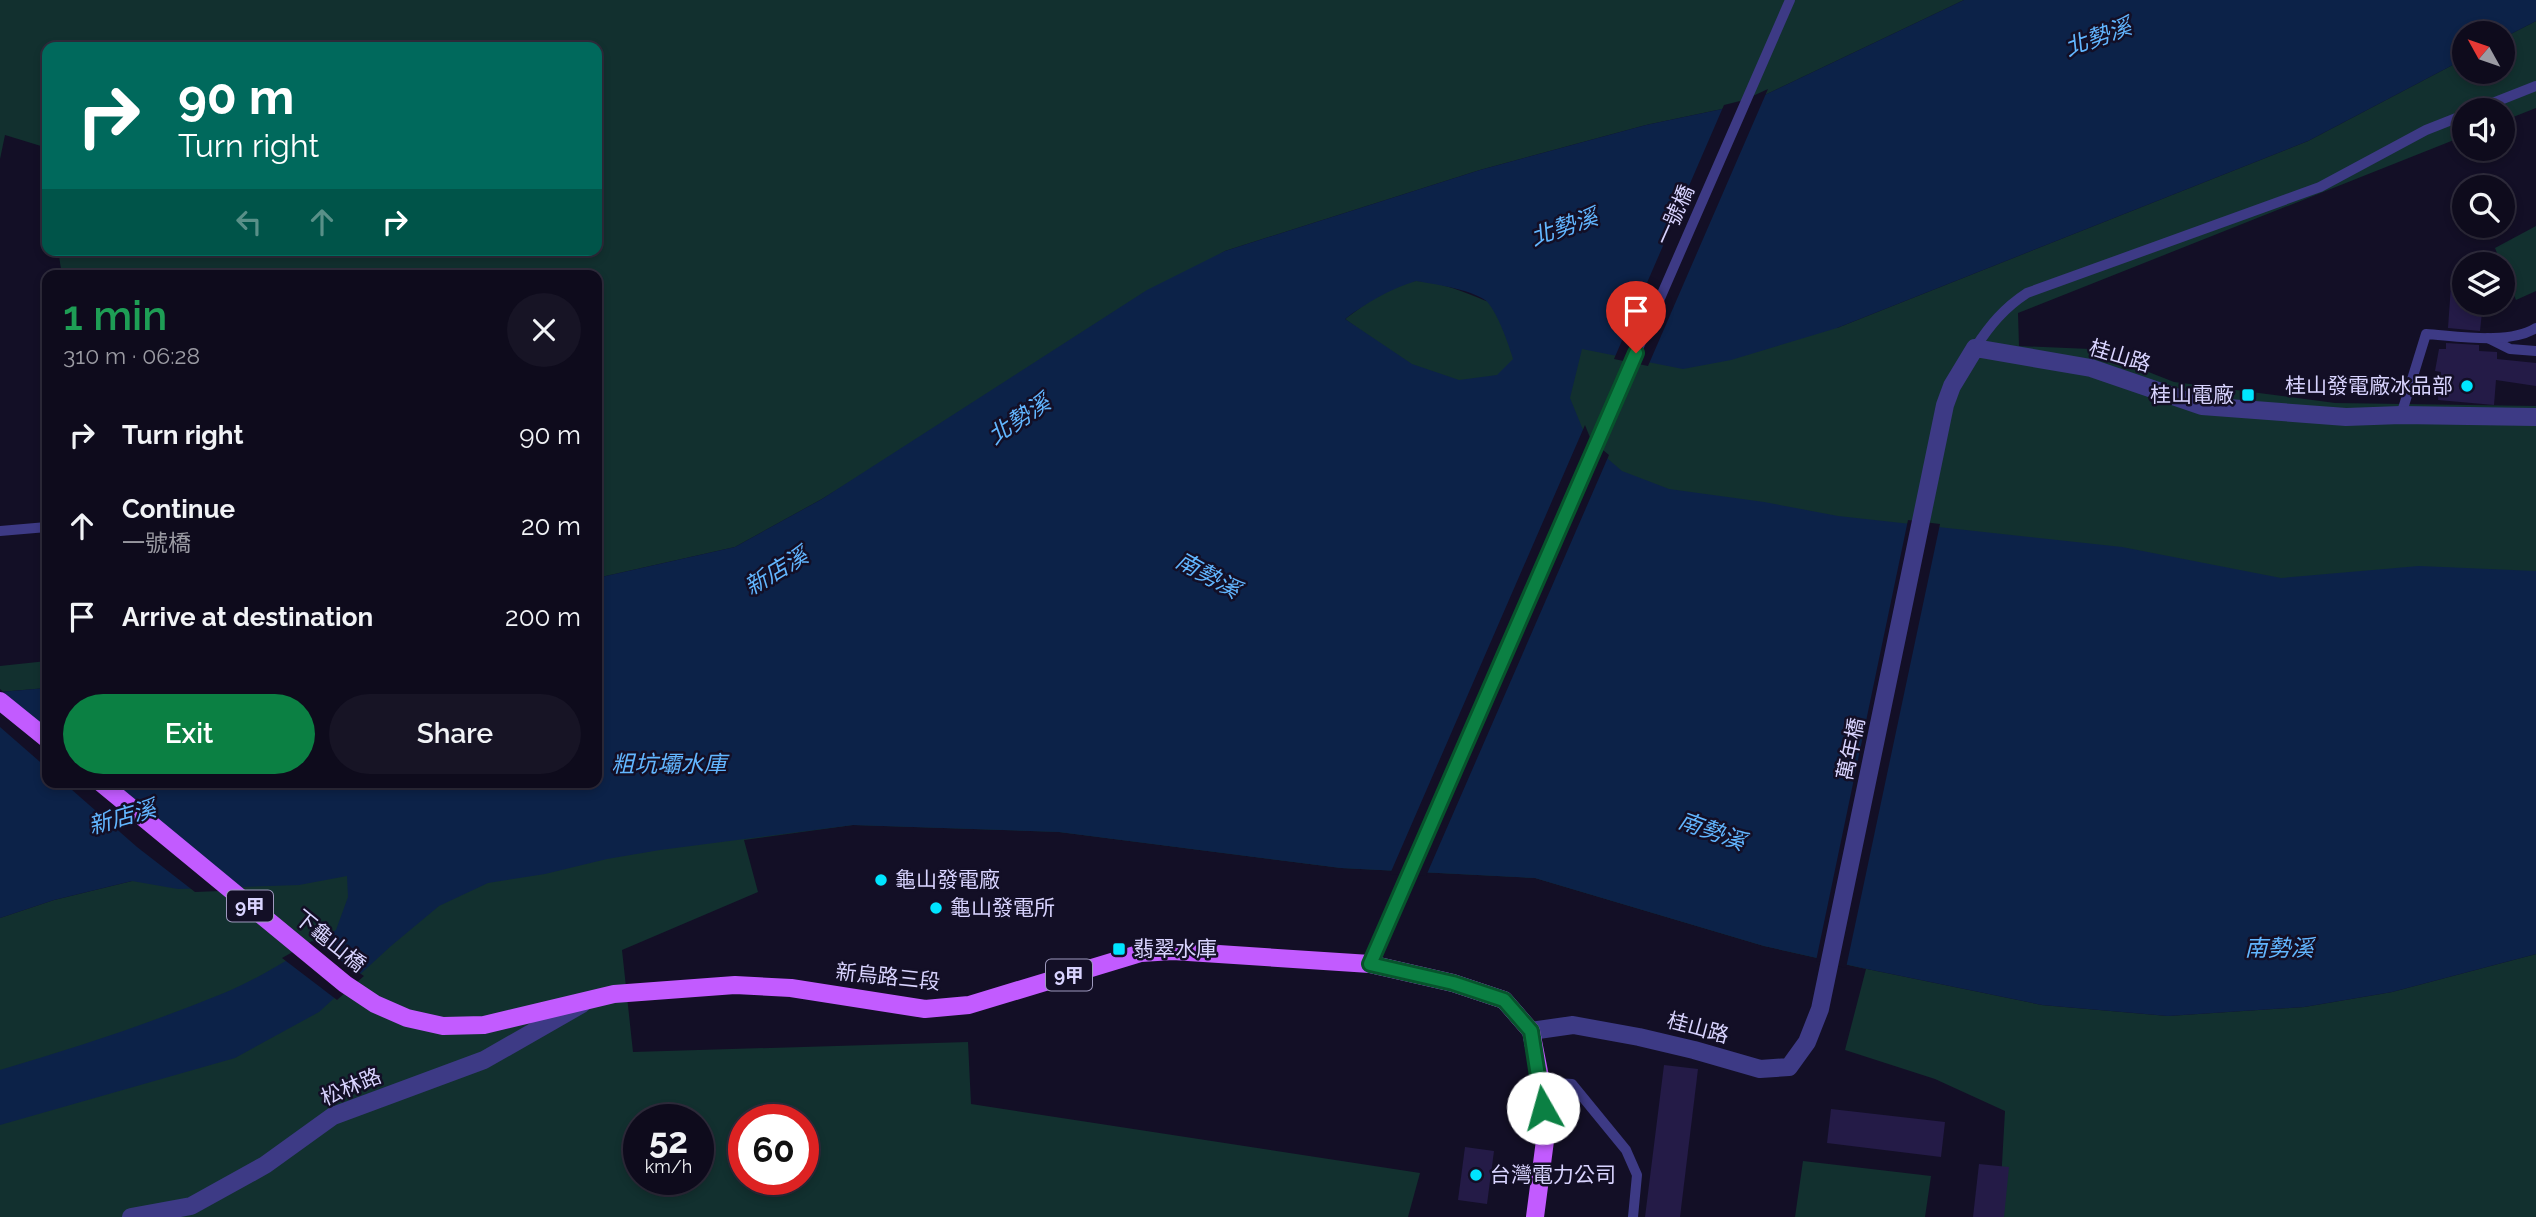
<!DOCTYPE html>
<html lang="en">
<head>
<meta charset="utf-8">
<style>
  body { margin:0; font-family:Raleway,"Noto Sans TC",sans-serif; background:#171425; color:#f1f3f6; height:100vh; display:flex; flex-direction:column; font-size:26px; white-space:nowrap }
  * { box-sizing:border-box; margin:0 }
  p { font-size:23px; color:#9b9ba3 }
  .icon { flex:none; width:38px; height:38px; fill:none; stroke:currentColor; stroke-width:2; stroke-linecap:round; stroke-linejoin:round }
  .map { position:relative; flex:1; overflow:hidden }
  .sheet { position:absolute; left:42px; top:270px; width:560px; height:518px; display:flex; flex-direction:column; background:#0e0b1c; border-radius:14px; box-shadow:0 4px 10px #0003,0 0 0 2px #2e2b3b }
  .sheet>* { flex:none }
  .hud { position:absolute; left:42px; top:42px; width:560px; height:214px; border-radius:14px; box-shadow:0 4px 10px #0003,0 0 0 2px #2e2b3b; background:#00695c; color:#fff; overflow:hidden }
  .needle { width:46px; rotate:310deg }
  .buttons { position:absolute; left:2452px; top:21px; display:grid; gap:14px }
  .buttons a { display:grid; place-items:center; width:63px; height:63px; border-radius:50%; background:#0e0b1c; box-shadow:0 4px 10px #0003,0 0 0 2px #2e2b3b; font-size:35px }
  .speed { position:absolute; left:623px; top:1104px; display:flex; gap:14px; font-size:35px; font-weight:700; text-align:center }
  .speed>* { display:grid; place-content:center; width:91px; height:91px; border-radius:50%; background:#0e0b1c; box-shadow:0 4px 10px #0003,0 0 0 2px #2e2b3b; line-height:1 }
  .speed small { font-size:18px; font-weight:400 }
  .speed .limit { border:10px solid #d22; background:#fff; color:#111 }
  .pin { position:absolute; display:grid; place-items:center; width:60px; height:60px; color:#fff; margin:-72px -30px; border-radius:50% 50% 50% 0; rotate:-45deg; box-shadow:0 0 7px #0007 }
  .pin .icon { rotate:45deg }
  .me { position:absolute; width:77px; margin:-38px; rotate:353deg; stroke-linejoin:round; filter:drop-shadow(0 0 5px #0008) }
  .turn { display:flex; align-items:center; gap:24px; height:147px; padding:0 21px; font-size:32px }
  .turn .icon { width:91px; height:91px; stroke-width:2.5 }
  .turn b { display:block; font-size:49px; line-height:60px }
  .lanes { display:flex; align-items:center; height:66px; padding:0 21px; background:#0003; justify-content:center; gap:35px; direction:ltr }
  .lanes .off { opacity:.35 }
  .round { display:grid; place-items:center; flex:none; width:74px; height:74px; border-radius:37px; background:#171425 }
  .headline { display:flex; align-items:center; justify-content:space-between; height:119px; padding:0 21px }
  h1 { font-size:42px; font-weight:600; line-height:52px; color:#1e9e55 }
  .primary-button { display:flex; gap:14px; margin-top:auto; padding:14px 21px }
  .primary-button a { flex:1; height:80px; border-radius:42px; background:#0b8043; color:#fff; font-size:28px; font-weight:600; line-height:80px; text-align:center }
  .primary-button a+a { background:#171425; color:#f1f3f6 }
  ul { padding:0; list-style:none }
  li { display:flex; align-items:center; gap:21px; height:91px; padding:0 21px }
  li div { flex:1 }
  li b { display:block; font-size:26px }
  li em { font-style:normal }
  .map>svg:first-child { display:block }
  .green { fill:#12302f; fill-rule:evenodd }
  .water { fill:#0c2248; fill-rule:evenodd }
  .pier { fill:#130f26 }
  .building { fill:#241b47 }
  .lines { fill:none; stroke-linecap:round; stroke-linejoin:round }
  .service { stroke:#3d3a85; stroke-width:10 }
  .minor { stroke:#3d3a85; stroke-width:18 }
  .tertiary { stroke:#3d3a85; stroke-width:18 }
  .primary { stroke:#c25bff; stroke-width:18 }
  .route-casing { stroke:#07532c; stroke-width:18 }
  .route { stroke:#0b8043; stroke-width:12 }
  .poi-dot { fill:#00e5ff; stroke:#130f26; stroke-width:2.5 }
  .labels { text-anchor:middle; stroke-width:5; stroke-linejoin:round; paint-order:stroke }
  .shield { fill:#130f26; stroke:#9e99be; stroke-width:2 }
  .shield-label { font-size:19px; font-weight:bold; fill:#d9d4ff }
  .street-label { font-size:21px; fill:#d9d4ff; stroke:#130f26 }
  .poi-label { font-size:21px; fill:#d9d4ff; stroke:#130f26; text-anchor:start }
  .water-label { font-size:23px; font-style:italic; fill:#62b6ff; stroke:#130f26 }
</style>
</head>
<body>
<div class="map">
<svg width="2536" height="1217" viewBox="0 0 2536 1217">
  <rect width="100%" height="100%" fill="#130f26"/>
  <g class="green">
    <polygon points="0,0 1964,0 1746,104 1646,125 1480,170 1225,251 822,499 735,547 597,578 597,275 62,275 58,250 597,250 597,47 47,47 47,183 41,146 5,135 0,159"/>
    <path d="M2536,21V108L2503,121L2502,110H2464V136L2018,313L2019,346L2090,349L2174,382L2335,403L2536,406V779L2140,897L1345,319C1363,306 1394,281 1417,281C1441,282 1464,292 1486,301L1837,328L2308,141L2464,59V72H2502L2503,38Z"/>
    <polygon points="2536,226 2536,291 2516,300 2495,248"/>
    <path d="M783,650L1867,969L2042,1005L2168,1016L2304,1007L2392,992L2536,954V1217H1999L2005,1111L1935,1079L1845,1050L1866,969L1764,946L1535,878L1341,868L1059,832L853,825L744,840L758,892L622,950L633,1052L968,1042L971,1104L1420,1173L1408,1217H0V918L54,900L132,881L597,782ZM639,1120H698V1180H639ZM744,1120H803V1180H744Z"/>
    <polygon points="47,661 47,688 0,692 0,666"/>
    <polygon points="1803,1161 1931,1176 1925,1217 1795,1217"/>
  </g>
  <path class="water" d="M1964,0H2536V21L2503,38L2502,33H2464V59L2308,141L1837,328L1731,360L1683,369L1582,349L1570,398L1588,442L1622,471L1669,489L1764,502L1838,516L2122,547L2281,578L2419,566L2536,571V954L2392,992L2304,1007L2168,1016L2042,1005L1867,969L1764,946L1535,878L1341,868L1059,832L853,825L660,850L607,859L545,874L488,883L439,906L391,946L319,1012L235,1058L0,1125V1070C75,1048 151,1023 224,993C263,977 300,952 336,930L348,897L347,876L299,885L178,889L132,881L54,900L0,918V692L47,688V782H597V578L735,547L822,499L1147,290L1225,251L1480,170L1646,125L1746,104ZM1416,281C1434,284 1469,289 1485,300C1496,308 1509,345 1513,359L1497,375L1459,380L1412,364L1345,319C1366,303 1390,289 1416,281Z"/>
  <g class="pier">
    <polygon points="1768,89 1648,366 1614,359 1724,105 1744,100"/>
    <polygon points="1585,425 1591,440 1609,455 1426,876 1390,874"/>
    <polygon points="1908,520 1940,524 1846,968 1816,961"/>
    <polygon points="0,689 47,729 47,768 0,727"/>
    <polygon points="63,782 109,782 245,890 195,892 137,847"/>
    <polygon points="312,941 364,976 337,1000 282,958"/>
  </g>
  <g class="building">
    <polygon points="2452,271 2464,272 2464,303 2483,303 2480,331 2448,328"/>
    <polygon points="2446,343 2479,345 2479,351 2497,352 2497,359 2536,363 2536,386 2496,380 2494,405 2438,400 2441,372 2435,371 2439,349 2446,349"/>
    <polygon points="1664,1065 1698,1069 1680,1217 1645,1217"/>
    <polygon points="1831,1109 1945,1122 1941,1157 1827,1143"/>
    <polygon points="1465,1147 1494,1151 1487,1204 1458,1200"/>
    <polygon points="1979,1164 2009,1167 2004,1217 1973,1217"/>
  </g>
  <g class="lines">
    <g class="service">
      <polyline points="2475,110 2536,86"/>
      <polyline points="2488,338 2510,349 2536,351"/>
      <path d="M1975,348C1990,325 2004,308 2027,293L2320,187L2426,130L2464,115"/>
      <path d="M2401,415L2426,334C2457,336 2509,345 2536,328"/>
      <polyline points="0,531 47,527"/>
      <polyline points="1370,964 1790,0"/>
      <polyline points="1541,1082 1572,1084 1626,1150 1637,1175 1633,1217"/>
    </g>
    <polyline class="minor" points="131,1217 191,1206 265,1165 333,1116 484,1060 582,1004"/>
    <polyline class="tertiary" points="1531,1031 1573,1025 1639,1037 1694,1050 1760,1069 1789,1067 1807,1042 1820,1009 1945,405 1952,386 1975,348 2091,368 2202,406 2346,417 2401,415 2536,417"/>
    <g class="primary">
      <polyline points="0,701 47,739"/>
      <polyline points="100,782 345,984 375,1004 407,1018 443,1026 484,1025 614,994 735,985 791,988 925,1009 969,1005 1141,953 1173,951 1370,964 1453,983 1504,1000 1531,1031 1541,1082 1546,1133 1535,1217"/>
    </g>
  </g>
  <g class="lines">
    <g class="route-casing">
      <polyline id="route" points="1543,1108 1531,1031 1504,1000 1453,983 1370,964 1636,353"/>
    </g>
    <use href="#route" class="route"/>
  </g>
  <g class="poi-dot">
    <circle cx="2467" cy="386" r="7"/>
    <rect x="2241" y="388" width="14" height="14" rx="3.5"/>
    <circle cx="881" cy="880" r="7"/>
    <circle cx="936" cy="908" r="7"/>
    <rect x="1112" y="942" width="14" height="14" rx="3.5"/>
    <circle cx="1476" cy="1175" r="7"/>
  </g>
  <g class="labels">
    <g class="shield">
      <rect x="227" y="890.5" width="46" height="31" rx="5"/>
      <rect x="1046" y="959.5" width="46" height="31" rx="5"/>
    </g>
    <g class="shield-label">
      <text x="250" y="913">9甲</text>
      <text x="1069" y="982">9甲</text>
    </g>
    <g class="street-label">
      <text transform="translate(1675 215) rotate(-66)" y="7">一號橋</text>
      <text transform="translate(2120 356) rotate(17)" y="7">桂山路</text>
      <text transform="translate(1851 749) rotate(-78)" y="7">萬年橋</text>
      <text transform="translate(330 941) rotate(39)" y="7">下龜山橋</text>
      <text transform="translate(888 977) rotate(6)" y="7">新烏路三段</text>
      <text transform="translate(1698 1028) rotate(15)" y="7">桂山路</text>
      <text transform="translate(351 1087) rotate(-23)" y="7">松林路</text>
    </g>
    <g class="poi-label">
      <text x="2453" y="393" text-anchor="end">桂山發電廠冰品部</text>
      <text x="2234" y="402" text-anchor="end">桂山電廠</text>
      <text x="895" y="887">龜山發電廠</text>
      <text x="950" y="915">龜山發電所</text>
      <text x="1133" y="956">翡翠水庫</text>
      <text x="1490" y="1182">台灣電力公司</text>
    </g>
    <g class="water-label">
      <text transform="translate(2098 37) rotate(-20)" y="8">北勢溪</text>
      <text transform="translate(1564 227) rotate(-19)" y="8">北勢溪</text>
      <text transform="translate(1019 419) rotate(-34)" y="8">北勢溪</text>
      <text transform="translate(776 571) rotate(-31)" y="8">新店溪</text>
      <text transform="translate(1208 575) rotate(29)" y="8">南勢溪</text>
      <text x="669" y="772">粗坑壩水庫</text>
      <text transform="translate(122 817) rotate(-16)" y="8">新店溪</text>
      <text transform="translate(1712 831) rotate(20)" y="8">南勢溪</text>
      <text x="2279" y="956">南勢溪</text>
    </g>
  </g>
</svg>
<div class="buttons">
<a><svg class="needle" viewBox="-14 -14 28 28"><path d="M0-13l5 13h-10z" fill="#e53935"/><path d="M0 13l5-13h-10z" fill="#9b9ba3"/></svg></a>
<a><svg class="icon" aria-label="sound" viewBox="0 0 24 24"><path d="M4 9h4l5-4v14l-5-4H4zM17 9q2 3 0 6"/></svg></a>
<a><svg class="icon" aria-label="search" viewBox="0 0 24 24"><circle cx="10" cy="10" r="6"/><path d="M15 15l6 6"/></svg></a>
<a><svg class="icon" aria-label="layers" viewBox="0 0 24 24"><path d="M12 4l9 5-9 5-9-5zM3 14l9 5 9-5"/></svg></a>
</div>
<div class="speed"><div>52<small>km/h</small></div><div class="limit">60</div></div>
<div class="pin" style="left:1636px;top:353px;background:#d93025"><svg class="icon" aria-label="arrive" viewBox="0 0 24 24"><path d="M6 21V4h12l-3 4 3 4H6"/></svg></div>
<svg class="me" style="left:1543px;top:1108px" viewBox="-20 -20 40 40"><circle r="19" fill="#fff"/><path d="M0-13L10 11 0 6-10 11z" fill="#0b8043"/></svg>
<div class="hud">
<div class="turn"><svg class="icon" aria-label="right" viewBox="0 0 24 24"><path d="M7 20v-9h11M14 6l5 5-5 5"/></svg><div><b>90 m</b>Turn right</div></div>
<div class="lanes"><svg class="icon off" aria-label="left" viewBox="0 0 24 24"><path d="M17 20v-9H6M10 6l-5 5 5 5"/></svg><svg class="icon off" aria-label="ahead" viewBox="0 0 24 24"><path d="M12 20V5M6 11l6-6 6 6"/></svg><svg class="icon" aria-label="right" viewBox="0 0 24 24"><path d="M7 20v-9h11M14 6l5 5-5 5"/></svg></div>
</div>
<section class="sheet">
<div class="headline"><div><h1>1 min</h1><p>310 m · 06:28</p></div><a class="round"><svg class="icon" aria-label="close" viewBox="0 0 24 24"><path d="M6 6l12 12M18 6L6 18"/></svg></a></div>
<ul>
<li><svg class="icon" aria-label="right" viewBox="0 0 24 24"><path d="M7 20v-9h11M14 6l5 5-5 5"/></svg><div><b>Turn right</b></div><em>90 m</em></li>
<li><svg class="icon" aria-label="ahead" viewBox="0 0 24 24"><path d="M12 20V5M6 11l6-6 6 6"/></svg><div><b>Continue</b><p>一號橋</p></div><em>20 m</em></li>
<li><svg class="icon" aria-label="arrive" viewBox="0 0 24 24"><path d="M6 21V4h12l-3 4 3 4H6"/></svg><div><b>Arrive at destination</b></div><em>200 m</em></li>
</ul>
<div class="primary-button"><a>Exit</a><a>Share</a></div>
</section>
</div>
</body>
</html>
